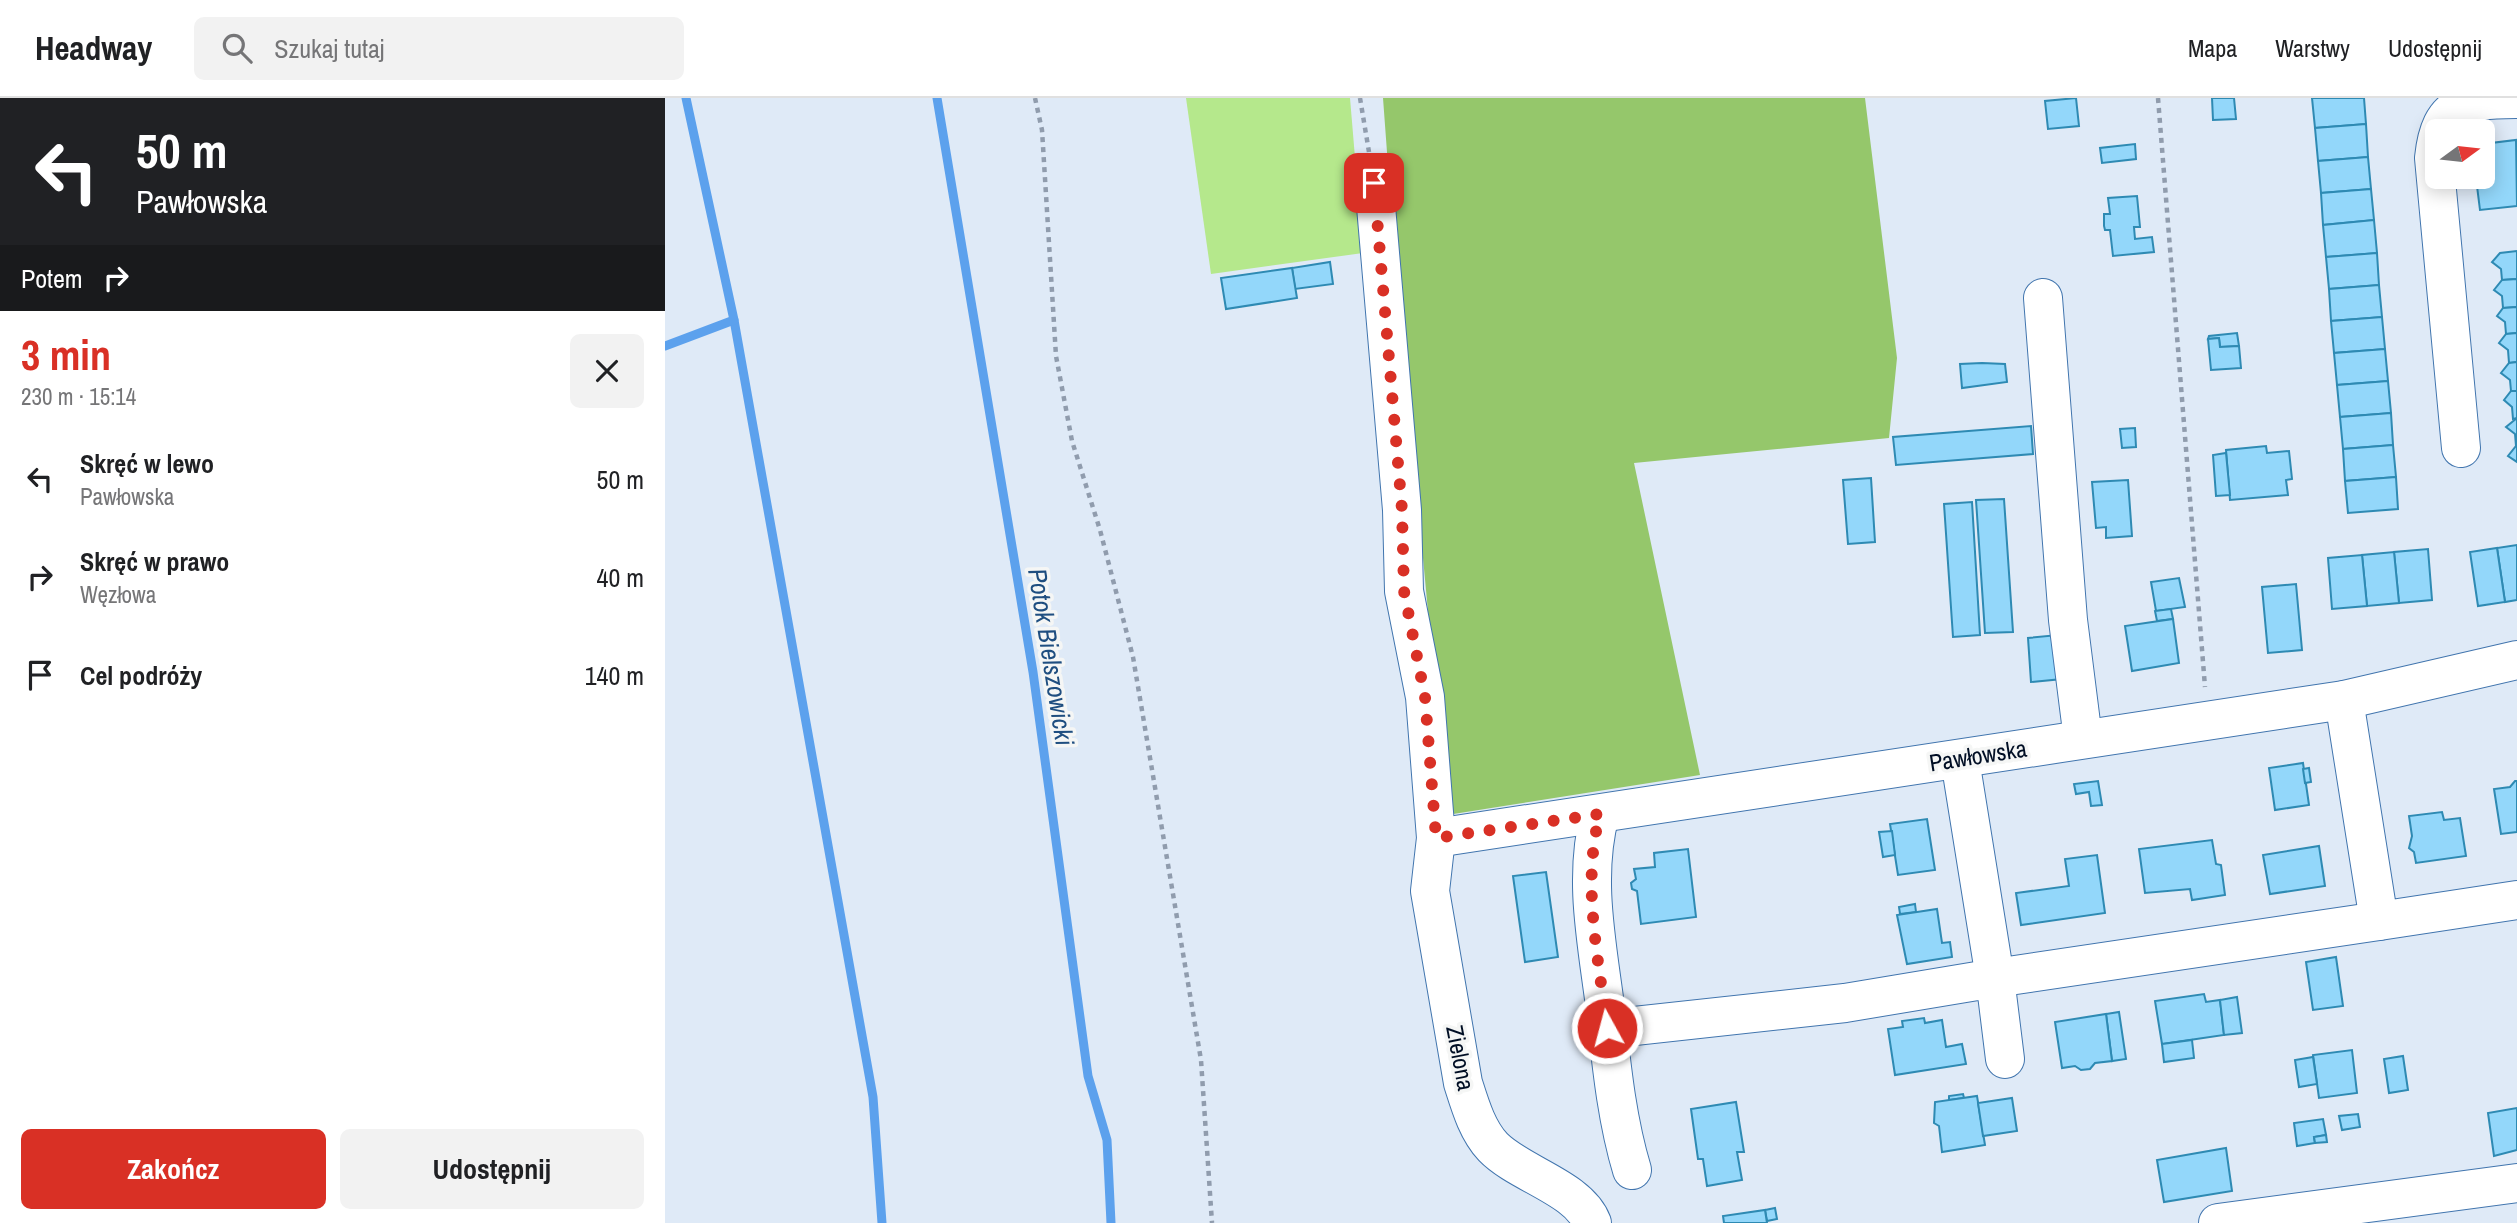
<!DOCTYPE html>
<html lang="pl">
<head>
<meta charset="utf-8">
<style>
  body { margin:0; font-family:"Archivo Narrow",sans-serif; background:#f2f2f2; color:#202124; height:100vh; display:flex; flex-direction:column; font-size:26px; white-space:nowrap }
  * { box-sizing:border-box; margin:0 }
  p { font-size:23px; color:#757577 }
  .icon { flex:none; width:38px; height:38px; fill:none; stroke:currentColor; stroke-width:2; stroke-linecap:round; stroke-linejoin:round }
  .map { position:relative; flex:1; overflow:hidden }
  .side { display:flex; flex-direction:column; background:#fff; width:665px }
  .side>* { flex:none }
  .top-card { background:#202124; color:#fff; overflow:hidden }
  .needle { width:46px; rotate:75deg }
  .buttons { position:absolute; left:1760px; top:21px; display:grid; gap:14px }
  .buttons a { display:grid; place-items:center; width:70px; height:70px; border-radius:10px; background:#fff; box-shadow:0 4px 18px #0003; font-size:35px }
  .pin { position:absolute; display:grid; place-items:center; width:60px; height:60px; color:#fff; margin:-30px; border-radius:14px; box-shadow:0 4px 10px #0006 }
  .me { position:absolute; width:77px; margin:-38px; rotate:353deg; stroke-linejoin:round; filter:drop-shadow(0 0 5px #0008) }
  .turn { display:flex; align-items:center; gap:24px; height:147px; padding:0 21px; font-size:32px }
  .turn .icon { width:91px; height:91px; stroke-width:2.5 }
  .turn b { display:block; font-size:49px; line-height:60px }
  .then { display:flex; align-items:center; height:66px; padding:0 21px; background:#0003; gap:14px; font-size:26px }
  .round { display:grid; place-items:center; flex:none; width:74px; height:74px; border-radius:10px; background:#f2f2f2 }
  .headline { display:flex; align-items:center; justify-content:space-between; height:119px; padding:0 21px }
  h1 { font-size:42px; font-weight:800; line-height:52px; color:#d93025 }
  .action { display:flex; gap:14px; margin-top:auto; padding:14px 21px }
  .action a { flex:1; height:80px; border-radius:10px; background:#d93025; color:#fff; font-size:28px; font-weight:800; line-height:80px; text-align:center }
  .action a+a { background:#f2f2f2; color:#202124 }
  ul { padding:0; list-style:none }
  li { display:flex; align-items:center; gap:21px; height:98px; padding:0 21px }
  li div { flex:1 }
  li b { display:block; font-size:26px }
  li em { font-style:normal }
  header { display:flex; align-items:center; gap:42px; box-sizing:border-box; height:98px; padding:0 35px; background:#fff; border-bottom:2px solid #e0e0e0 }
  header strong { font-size:33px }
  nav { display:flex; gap:38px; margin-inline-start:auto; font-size:24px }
  .search { width:490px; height:63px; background:#f2f2f2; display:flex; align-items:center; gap:18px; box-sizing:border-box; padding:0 24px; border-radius:10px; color:#757577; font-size:26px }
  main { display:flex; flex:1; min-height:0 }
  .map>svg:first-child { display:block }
  .green { fill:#b5e88c }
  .forest { fill:#95c76b }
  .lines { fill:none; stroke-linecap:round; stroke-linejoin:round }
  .stream { stroke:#5ca1ed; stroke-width:9 }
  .building { fill:#93d7fa; stroke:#2e8ab3; stroke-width:2 }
  .minor-casing { stroke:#4175ae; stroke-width:40 }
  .path { stroke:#909cad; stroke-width:4.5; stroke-dasharray:5 5; stroke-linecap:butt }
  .minor { stroke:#fff; stroke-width:38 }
  .route { stroke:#d93025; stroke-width:12; stroke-dasharray:0 21.6 }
  .labels { text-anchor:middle; stroke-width:7; stroke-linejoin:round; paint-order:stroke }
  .street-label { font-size:24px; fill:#000e24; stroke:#f5f6f5 }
  .water-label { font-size:26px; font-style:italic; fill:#1f4e80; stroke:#f5f6f5 }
</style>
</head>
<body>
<header>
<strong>Headway</strong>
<div class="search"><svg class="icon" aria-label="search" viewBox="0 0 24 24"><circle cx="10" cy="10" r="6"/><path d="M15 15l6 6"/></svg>Szukaj tutaj</div>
<nav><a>Mapa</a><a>Warstwy</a><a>Udostępnij</a></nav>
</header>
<main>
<section class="side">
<div class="top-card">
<div class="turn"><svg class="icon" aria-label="left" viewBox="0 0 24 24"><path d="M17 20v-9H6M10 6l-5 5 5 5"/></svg><div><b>50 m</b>Pawłowska</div></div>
<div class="then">Potem<svg class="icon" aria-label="right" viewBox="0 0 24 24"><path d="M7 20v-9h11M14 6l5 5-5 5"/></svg></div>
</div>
<div class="headline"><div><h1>3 min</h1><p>230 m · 15:14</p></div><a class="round"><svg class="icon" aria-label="close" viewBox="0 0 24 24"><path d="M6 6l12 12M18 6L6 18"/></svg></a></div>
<ul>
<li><svg class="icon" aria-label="left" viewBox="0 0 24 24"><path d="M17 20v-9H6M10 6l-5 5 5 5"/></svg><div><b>Skręć w lewo</b><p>Pawłowska</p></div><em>50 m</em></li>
<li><svg class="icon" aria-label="right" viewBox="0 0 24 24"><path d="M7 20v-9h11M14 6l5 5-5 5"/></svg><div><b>Skręć w prawo</b><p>Węzłowa</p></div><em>40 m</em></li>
<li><svg class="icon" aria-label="arrive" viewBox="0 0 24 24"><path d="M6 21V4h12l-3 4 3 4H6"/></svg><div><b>Cel podróży</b></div><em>140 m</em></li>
</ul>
<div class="action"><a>Zakończ</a><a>Udostępnij</a></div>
</section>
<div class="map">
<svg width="1852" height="1125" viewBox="0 0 1852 1125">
  <rect width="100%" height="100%" fill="#dfeaf7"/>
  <polygon class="green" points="521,0 685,0 698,155 546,176"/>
  <polygon class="forest" points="718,0 1200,0 1232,260 1224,340 969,365 1035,677 782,717 729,149"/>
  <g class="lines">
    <g class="stream">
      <polyline points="21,0 69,222 208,999 217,1125"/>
      <polyline points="272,0 368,574 423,978 442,1042 446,1125"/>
      <polyline points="0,248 69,222"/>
    </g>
  </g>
  <g class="building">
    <polygon points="1411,0 1414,28 1383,31 1380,3"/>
    <polygon points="1547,0 1569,0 1571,21 1548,22"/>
    <polygon points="1647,0 1699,0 1701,26 1650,30"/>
    <polygon points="1701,26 1703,59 1653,63 1650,30"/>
    <polygon points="1851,42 1852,108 1815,112 1811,80 1818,79 1818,46"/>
    <polygon points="1470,46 1471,61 1437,65 1435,50"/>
    <polygon points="1703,59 1706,91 1656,95 1653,63"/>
    <polygon points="1706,91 1709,122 1658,127 1656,95"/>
    <polygon points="1472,98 1475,129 1469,129 1470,141 1487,139 1489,154 1448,158 1445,132 1440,132 1439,128 1439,116 1445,116 1443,100"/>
    <polygon points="1709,122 1712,155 1661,159 1658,127"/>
    <polygon points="1852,153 1852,181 1837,182 1836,171 1827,164 1835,155"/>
    <polygon points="1712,155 1714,187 1664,191 1661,159"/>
    <polygon points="665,164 668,186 630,191 627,170"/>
    <polygon points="627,170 632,200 561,211 556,180"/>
    <polygon points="1852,181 1852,209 1838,210 1837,198 1829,192 1837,182"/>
    <polygon points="1714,187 1717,219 1666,223 1664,191"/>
    <polygon points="1852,209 1852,235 1841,236 1840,224 1832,218 1838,210"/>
    <polygon points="1717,219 1720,251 1669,255 1666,223"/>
    <polygon points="1572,235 1574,248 1555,249 1554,240 1543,241 1544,238"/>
    <polygon points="1852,235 1852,264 1844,265 1843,252 1834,245 1841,236"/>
    <polygon points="1554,240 1555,249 1574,248 1576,270 1546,272 1543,241"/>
    <polygon points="1720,251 1723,283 1672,287 1669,255"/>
    <polygon points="1852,264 1852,293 1846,293 1845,282 1836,275 1844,265"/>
    <polygon points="1317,265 1340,266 1342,284 1297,290 1295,266"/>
    <polygon points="1723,283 1726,315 1675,319 1672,287"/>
    <polygon points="1846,293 1852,293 1852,320 1848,321 1847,309 1839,302"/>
    <polygon points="1726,315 1728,347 1678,351 1675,319"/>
    <polygon points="1852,320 1852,348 1851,348 1850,336 1841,329"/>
    <polygon points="1366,328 1368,356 1231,367 1228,339"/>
    <polygon points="1470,330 1471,349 1457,350 1455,331"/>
    <polygon points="1728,347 1731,379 1680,383 1678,351"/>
    <polygon points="1601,348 1602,355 1624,353 1627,381 1621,382 1623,397 1565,402 1561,352"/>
    <polygon points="1851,348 1852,348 1852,364 1843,358"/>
    <polygon points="1561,355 1565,397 1551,398 1548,357"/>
    <polygon points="1731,379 1733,411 1683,415 1680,383"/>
    <polygon points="1206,380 1210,444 1183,446 1178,382"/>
    <polygon points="1463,382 1467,438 1441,440 1441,429 1431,430 1427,384"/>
    <polygon points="1339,401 1348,534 1320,535 1311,402"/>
    <polygon points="1307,404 1315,537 1288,539 1279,406"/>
    <polygon points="1852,447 1852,502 1840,504 1832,450"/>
    <polygon points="1832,450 1840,504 1813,508 1805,454"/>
    <polygon points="1763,451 1767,502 1734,505 1729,454"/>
    <polygon points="1729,454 1734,505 1702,508 1697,457"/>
    <polygon points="1697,457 1702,508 1667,511 1663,460"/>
    <polygon points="1514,480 1520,509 1491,513 1486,484"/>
    <polygon points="1631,486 1637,552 1603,555 1597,489"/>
    <polygon points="1506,511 1508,521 1492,523 1490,513"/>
    <polygon points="1508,521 1514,565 1467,573 1460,528"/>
    <polygon points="1393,537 1397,581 1366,584 1363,540"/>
    <polygon points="1638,665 1644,707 1610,712 1604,670"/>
    <polygon points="1644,670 1646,684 1640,685 1638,671"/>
    <polygon points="1433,683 1437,707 1426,708 1424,694 1411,696 1409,686"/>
    <polygon points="1850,683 1852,683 1852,734 1836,736 1829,691 1845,689"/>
    <polygon points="1777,714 1779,722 1795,720 1801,758 1751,765 1749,754 1744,750 1747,738 1744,718"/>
    <polygon points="1262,721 1270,772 1233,777 1225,726"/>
    <polygon points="1227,733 1230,757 1218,759 1214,734"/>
    <polygon points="1547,742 1551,766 1556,767 1560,797 1527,802 1525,791 1480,795 1474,751"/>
    <polygon points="1654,748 1660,788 1605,796 1598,757"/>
    <polygon points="1023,751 1031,819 976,826 972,793 967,791 966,785 971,781 969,771 990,769 989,755"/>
    <polygon points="1432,757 1440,815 1356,827 1351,795 1404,788 1400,761"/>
    <polygon points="881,774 893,859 860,864 848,778"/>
    <polygon points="1250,806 1251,814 1235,816 1234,809"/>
    <polygon points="1272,811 1277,845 1285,844 1287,859 1242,866 1232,817"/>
    <polygon points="1671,859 1678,908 1648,912 1641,864"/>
    <polygon points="1539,896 1541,904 1555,902 1559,937 1497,946 1490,903"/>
    <polygon points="1572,899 1577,935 1559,937 1555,902"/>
    <polygon points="1454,914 1461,961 1447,963 1441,916"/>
    <polygon points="1441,916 1447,963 1430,965 1425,971 1416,972 1410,968 1397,970 1390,924"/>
    <polygon points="1259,920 1260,925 1277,922 1281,949 1297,946 1301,966 1230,977 1223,931 1238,929 1237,923"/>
    <polygon points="1527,942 1529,960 1499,964 1497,946"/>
    <polygon points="1687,952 1692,995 1654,1000 1648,957"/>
    <polygon points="1738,958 1743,992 1724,995 1719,961"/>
    <polygon points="1648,959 1652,986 1634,989 1630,962"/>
    <polygon points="1298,996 1299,1000 1284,1002 1284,998"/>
    <polygon points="1312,998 1320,1047 1277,1054 1274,1028 1269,1025 1270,1004"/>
    <polygon points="1347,1000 1352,1033 1318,1038 1313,1005"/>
    <polygon points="1071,1004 1079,1054 1072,1054 1077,1082 1042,1088 1038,1061 1033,1061 1026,1011"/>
    <polygon points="1852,1010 1852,1052 1829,1058 1823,1015"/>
    <polygon points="1693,1016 1695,1029 1677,1032 1674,1018"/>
    <polygon points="1658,1021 1661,1037 1649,1039 1650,1045 1632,1048 1629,1025"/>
    <polygon points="1661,1037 1662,1044 1650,1045 1649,1039"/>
    <polygon points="1561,1050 1567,1093 1499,1104 1492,1062"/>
    <polygon points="1110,1110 1112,1121 1102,1123 1100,1112"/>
    <polygon points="1100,1112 1102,1125 1059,1125 1058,1118"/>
  </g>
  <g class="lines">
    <g class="minor-casing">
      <g id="minor">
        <path d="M709,85L737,412L739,493L760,599L771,740L765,793L798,985C805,1007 812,1032 828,1049C854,1076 914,1090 927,1125"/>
        <polyline points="1378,200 1403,522 1418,641"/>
        <path d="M1796,350L1769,60C1775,2 1801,2 1852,1"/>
        <polyline points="1679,602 1714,823 1852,802"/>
        <polyline points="1295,662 1330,880 1714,823"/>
        <path d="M935,716C918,779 932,845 940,908C946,962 951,1019 967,1072"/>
        <polyline points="771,740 1679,602 1852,562"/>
        <polyline points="942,931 1180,905 1330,880 1340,961"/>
        <polyline points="1553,1125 1852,1085"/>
      </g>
    </g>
    <g class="path">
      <polyline points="370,0 377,32 391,258 407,343 435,432 468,559 536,962 547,1125"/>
      <polyline points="695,0 704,54"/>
      <polyline points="1493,0 1540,589"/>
    </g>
    <use href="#minor" class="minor"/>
  </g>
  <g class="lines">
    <path class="route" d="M709,85L737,412L739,493L760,599L771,740L935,716C916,786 934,861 942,930"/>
  </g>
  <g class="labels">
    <g class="street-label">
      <text transform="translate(1313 658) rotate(-9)" y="8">Pawłowska</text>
      <text transform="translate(795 960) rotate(79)" y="8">Zielona</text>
    </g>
    <g class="water-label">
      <text transform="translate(386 559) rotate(81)" y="9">Potok Bielszowicki</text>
    </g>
  </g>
</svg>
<div class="buttons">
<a><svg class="needle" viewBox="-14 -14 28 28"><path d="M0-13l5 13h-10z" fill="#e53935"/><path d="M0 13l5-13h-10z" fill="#757577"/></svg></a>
</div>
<div class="pin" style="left:709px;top:85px;background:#d93025"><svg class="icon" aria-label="arrive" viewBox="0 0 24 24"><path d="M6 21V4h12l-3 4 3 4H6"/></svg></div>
<svg class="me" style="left:942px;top:930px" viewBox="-20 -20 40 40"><circle r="17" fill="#d93025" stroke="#fff" stroke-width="3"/><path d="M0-11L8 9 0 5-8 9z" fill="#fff"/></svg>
</div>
</main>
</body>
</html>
